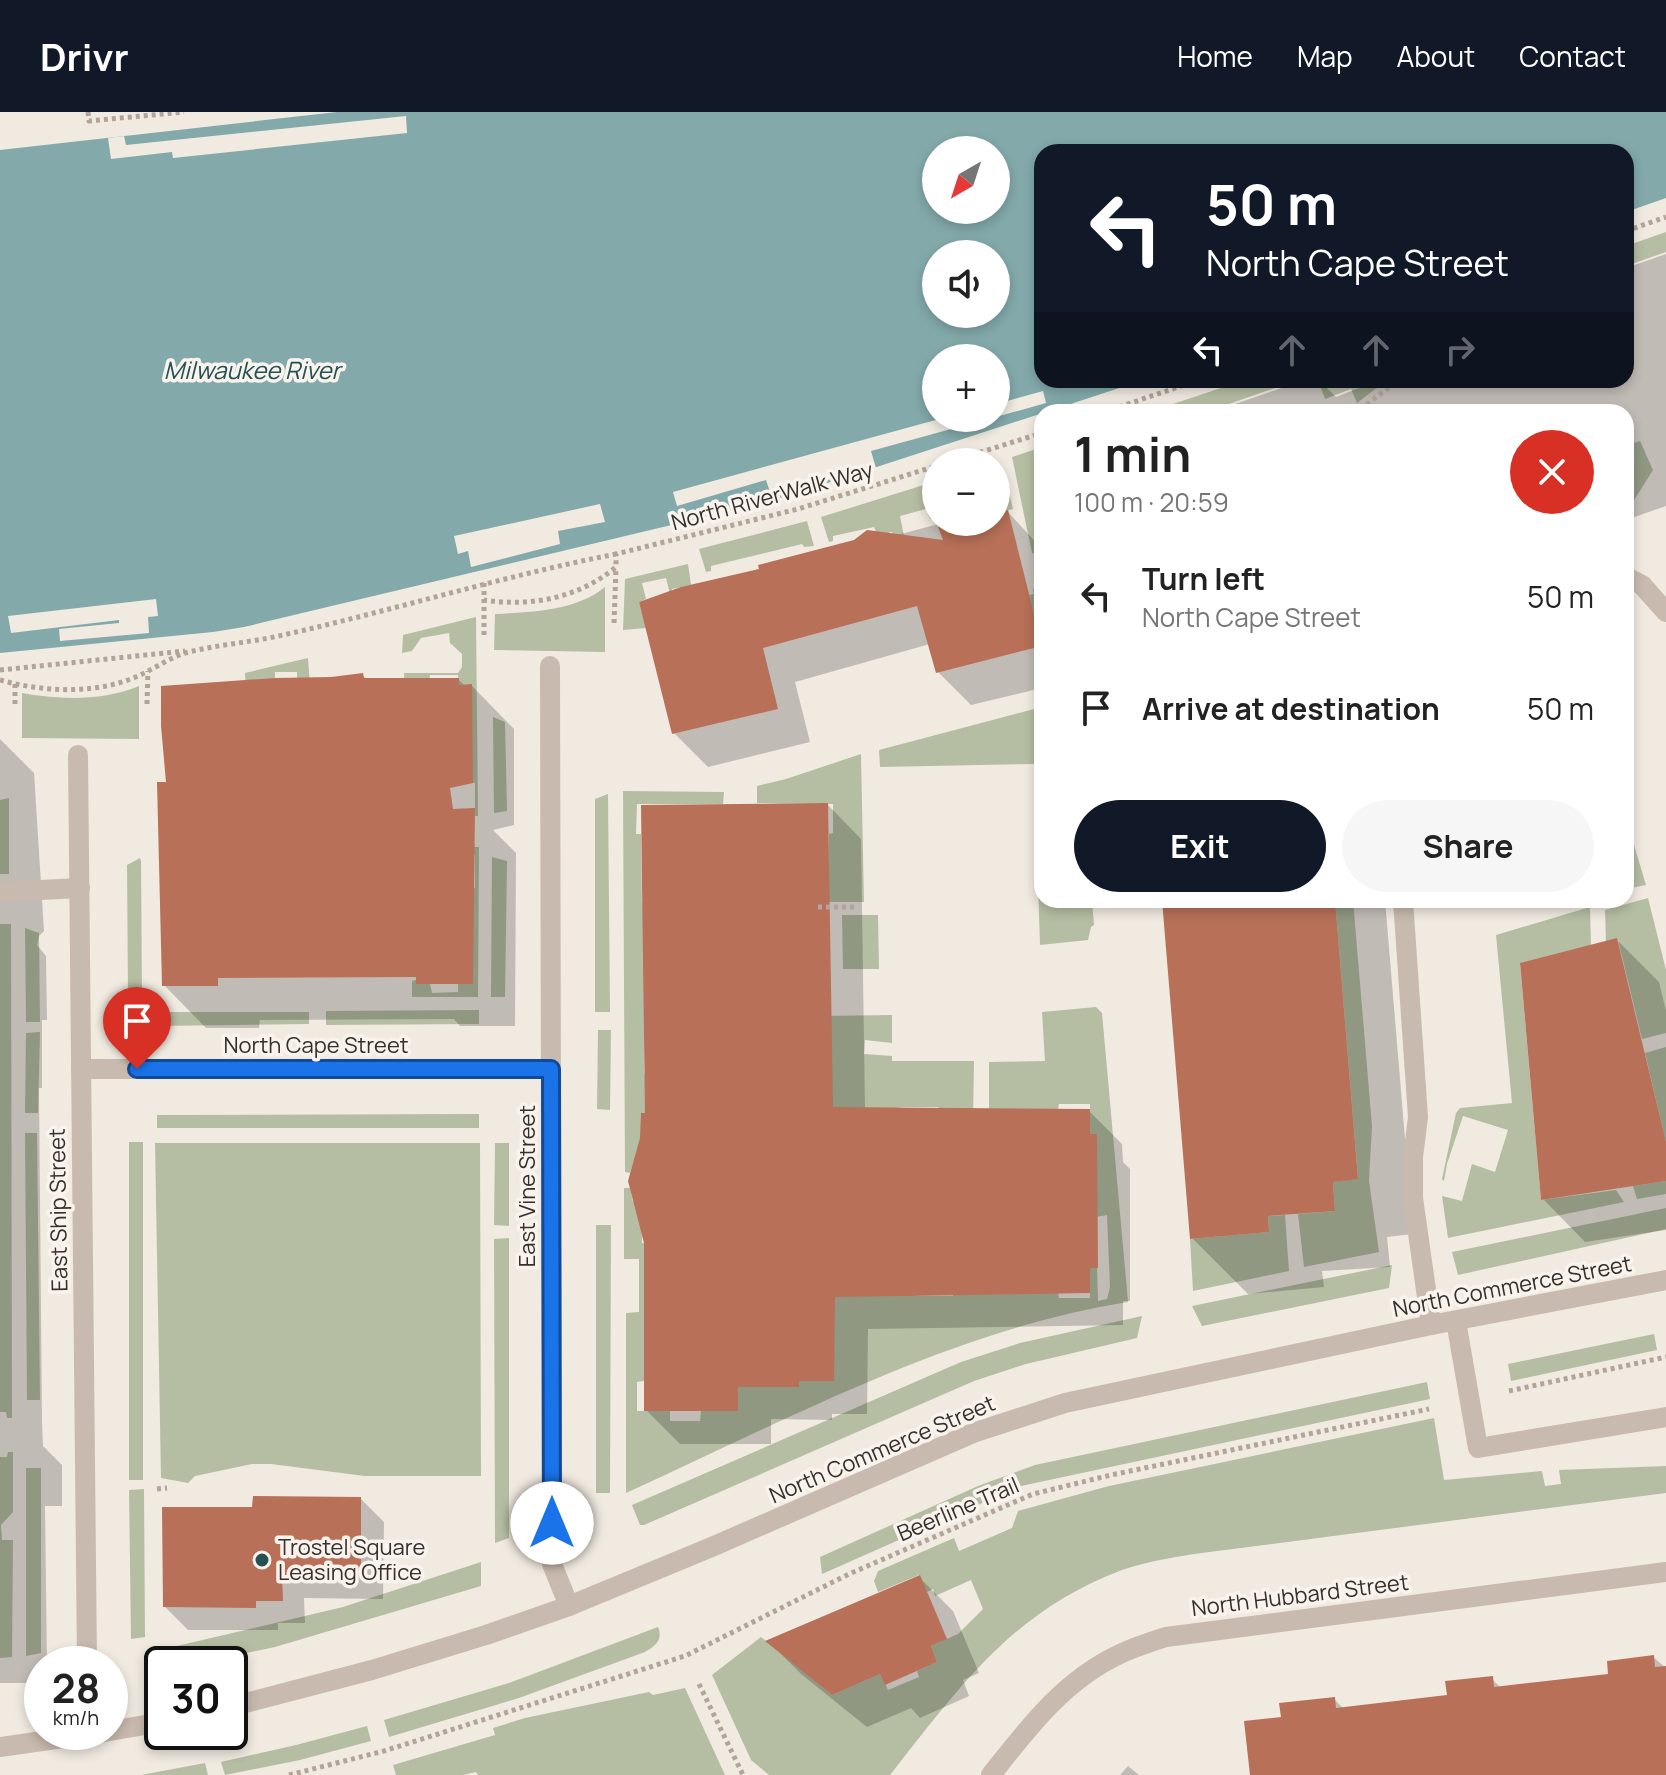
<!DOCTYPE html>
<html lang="en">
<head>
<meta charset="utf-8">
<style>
  body { margin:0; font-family:Manrope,sans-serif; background:#f6f6f6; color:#222; height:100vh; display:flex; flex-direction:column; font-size:30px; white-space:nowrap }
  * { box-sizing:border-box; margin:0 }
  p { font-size:26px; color:#767676 }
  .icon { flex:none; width:44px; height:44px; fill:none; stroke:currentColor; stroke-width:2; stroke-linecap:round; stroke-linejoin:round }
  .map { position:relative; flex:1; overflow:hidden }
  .side { position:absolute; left:1034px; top:292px; width:600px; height:504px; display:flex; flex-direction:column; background:#fff; border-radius:24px; box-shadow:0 4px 12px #0003 }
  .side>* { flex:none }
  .hud { position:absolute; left:1034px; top:32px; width:600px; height:244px; border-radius:24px; box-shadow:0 4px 12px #0003; background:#111827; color:#fff; overflow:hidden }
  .needle { width:52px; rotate:219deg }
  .controls { position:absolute; left:922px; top:24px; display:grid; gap:16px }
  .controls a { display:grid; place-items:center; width:88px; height:88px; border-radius:50%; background:#fff; box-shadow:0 4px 12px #0003; font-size:40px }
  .speed { position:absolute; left:24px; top:1534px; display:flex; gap:16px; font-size:40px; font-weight:700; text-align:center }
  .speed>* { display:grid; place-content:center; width:104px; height:104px; border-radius:50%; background:#fff; box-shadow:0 4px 12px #0003; line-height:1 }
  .speed small { font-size:20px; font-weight:400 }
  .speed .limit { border:4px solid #111; border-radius:12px; background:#fff; color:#111 }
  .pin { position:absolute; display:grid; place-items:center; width:68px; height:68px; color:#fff; margin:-82px -34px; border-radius:50% 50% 50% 0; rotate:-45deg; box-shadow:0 0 8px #0007 }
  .pin .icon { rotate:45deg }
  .me { position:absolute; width:88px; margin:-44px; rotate:0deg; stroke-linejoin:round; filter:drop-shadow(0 0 6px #0008) }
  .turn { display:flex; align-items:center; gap:28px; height:168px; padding:0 40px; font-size:36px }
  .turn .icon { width:104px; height:104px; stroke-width:2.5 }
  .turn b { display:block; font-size:56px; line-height:68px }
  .lanes { display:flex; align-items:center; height:76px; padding:0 40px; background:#0003; justify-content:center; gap:40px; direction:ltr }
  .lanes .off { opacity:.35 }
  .round { display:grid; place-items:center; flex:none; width:84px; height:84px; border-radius:42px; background:#f6f6f6 }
  .summary { display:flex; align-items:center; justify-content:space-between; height:136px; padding:0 40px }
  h1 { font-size:48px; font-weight:700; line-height:60px }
  .button { display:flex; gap:16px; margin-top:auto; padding:16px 40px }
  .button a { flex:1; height:92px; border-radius:48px; background:#111827; color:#fff; font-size:32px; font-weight:700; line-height:92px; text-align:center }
  .button a+a { background:#f6f6f6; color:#222 }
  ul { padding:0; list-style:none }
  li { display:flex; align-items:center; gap:24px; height:112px; padding:0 40px }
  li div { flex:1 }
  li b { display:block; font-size:30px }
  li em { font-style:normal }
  header { display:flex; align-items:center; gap:48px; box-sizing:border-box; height:112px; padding:0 40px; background:#111827; color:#fff }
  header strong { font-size:38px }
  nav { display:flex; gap:44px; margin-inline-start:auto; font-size:28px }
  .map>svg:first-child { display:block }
  .green { fill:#b5bea3 }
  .water { fill:#83a9ab; fill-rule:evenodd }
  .pier { fill:#f1eae1 }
  .shadow { fill:#0003 }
  .building { fill:#b87058 }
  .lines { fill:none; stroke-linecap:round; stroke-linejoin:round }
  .path { stroke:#b3a499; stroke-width:5; stroke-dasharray:4 4; stroke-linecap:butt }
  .service { stroke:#c8baae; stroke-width:20 }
  .minor { stroke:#c8baae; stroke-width:20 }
  .route-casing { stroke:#114b97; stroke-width:20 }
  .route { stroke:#1a73e8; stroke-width:14 }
  .poi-dot { fill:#265154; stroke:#f9f3ed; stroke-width:3 }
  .labels { text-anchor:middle; stroke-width:7; stroke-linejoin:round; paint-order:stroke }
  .street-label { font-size:22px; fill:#372f2c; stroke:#f9f3ed }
  .poi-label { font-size:22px; fill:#372f2c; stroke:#f9f3ed; text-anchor:start }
  .water-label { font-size:24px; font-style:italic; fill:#265154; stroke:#f9f3ed }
</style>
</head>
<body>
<header>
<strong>Drivr</strong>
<nav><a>Home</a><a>Map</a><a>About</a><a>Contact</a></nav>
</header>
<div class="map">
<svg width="1666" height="1663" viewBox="0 0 1666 1663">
  <rect width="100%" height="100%" fill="#f1eae1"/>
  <g class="green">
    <polygon points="1666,120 1666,140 1626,154 1626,134"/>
    <polygon points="1245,268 1298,268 1206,300 1149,300"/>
    <polygon points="1318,268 1387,268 1357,291 1351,277 1325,287"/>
    <polygon points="1640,329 1653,358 1626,401 1626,333"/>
    <polygon points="1042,335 1042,524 1039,523 1029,483 1034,482 1033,477 1042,475 1038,442 1032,441 1012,345"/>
    <polygon points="1005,363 1013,397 1000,400 996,388 996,365"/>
    <polygon points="927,372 936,405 930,407 926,397 900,404 904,424 892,427 892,420 884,422 876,420 874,415 833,424 833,429 829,430 821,405"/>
    <polygon points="807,409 814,434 804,435 802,432 711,454 711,459 706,460 699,437"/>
    <polygon points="688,452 691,473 672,477 672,481 670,482 666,466 642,471 646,487 639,490 646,516 623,518 625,467"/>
    <path d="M605,475V540L494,538L495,502C531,500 576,499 605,475Z"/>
    <polygon points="476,505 478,704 475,704 475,671 465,670 472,618 472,573 459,573 458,563 430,563 429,572 405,580 404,561 458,561 462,555 462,542 450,531 449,521 421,526 412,539 402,541 403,523"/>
    <polygon points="308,546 310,574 297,574 297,560 275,560 275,566 246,581 245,561"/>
    <path d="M139,574V627L22,626V581C60,588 103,589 139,574Z"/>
    <polygon points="1042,595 1042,788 1092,788 1094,813 1091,815 1088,828 1040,833 1034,652 880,655 879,638"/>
    <polygon points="493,605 505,610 507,699 494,701"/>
    <polygon points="861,642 864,790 829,790 829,722 833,721 833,692 757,691 757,674 786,667"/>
    <polygon points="623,679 724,680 723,692 637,692 636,722 641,722 642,791 652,791 644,920 644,960 653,1001 641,1002 641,1053 633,1053 630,1061 625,1060"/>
    <polygon points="608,682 610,900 595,900 595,687"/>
    <polygon points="9,686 9,762 0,762 0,688"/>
    <polygon points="1631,723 1646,773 1626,777 1626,724"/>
    <polygon points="471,735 479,735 478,885 412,885 412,869 416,868 416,872 430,872 432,881 458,880 458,872 473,872 467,777 475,776 475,743 472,742"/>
    <polygon points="492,745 507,749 505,885 491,885"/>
    <polygon points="140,746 141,749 142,886 128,884 127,753"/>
    <polygon points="1648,786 1666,858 1666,921 1642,927 1618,828 1606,831 1605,798"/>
    <polygon points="1335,788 1353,788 1372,1014 1369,1069 1379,1140 1304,1155 1298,1102 1335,1099 1333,1070 1358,1066"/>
    <polygon points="1590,795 1591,835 1520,852 1541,1088 1616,1078 1624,1090 1448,1126 1442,1084 1462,1089 1472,1052 1495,1060 1508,1018 1463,1004 1447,1052 1444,1069 1442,1067 1456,1001 1460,996 1512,991 1496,823"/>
    <polygon points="842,803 878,803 879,857 843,857"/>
    <polygon points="0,812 11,812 12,1306 7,1306 6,1300 0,1300"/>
    <polygon points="25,816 39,821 40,910 26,910"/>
    <path d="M1096,895L1102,901L1128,1190C951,1218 787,1308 626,1381V1201L639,1200V1147H624V1076H630L633,1090L641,1091L642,1131H653L644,1201V1269L637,1270V1299H670V1309H700L701,1299H738V1263L799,1264L805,1269H834L830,1170H915V1184H953V1170L1058,1181L1059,1186H1090V1156H1097L1098,1189L1107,1187L1110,1175L1107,1103L1096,1105L1097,1022H1090V992H1059L1058,997H989V950L1045,949L1042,900Z"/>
    <polygon points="479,898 479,912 326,913 326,899"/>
    <polygon points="155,900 309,900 309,912 155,914"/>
    <polygon points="892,903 892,931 865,928 864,942 892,944 892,949 974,949 973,1007 937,995 902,995 820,1007 819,904"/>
    <polygon points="598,918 611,918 610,998 597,997"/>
    <polygon points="40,920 38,1001 25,1001 26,921"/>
    <polygon points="1666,935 1666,1030 1645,941"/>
    <polygon points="479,1002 479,1016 157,1016 157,1003"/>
    <polygon points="25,1021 37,1021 40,1288 27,1288"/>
    <rect x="129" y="1030" width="14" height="338"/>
    <polygon points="155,1031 480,1031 481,1364 365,1364 271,1352 252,1352 195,1364 188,1371 161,1366"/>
    <polygon points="495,1031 509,1031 509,1114 494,1113"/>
    <polygon points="1666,1069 1666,1082 1637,1087 1633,1074"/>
    <polygon points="1666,1096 1666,1117 1458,1163 1452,1140"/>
    <polygon points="1285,1103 1289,1159 1193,1179 1190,1127 1269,1120 1268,1104"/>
    <polygon points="596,1113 611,1113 610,1381 596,1381"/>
    <polygon points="509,1126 509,1426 495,1431 494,1127"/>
    <polygon points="1392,1153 1389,1176 1202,1214 1192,1194"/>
    <polygon points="1142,1204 1137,1226 1026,1252 974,1269 644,1413 640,1413 632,1393 961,1250 1020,1231"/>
    <polygon points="1654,1222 1657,1238 1511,1269 1508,1252"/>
    <polygon points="1427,1270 1430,1287 1021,1374 822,1462 820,1445 978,1374 1035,1353"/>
    <path d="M1434,1306L1444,1368L1542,1359L1545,1374L1561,1372L1559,1358L1666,1354V1381L1194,1442C1170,1446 1145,1450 1122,1458C1011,1500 960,1575 890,1663H769L751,1648L712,1563L761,1525L832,1583L880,1562L888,1578L919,1565L917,1559L937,1550L931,1534L958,1522L983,1497L971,1468L935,1484L933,1477L927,1480L919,1463L878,1480L874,1469L878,1459L954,1426L959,1439L1012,1416L1018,1399L1109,1374Z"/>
    <polygon points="8,1340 13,1340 13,1400 1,1413 2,1428 13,1428 12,1545 0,1546 0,1345 7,1345"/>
    <polygon points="26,1356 41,1356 41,1541 26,1544"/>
    <polygon points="144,1377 145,1525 131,1527 129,1378"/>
    <polygon points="481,1450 481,1474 275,1535 194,1552 168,1552 164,1537 343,1495"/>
    <path d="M658,1515C663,1528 656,1533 645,1540L519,1586L389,1625L384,1608L509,1571Z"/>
    <polygon points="685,1576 725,1663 478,1663 476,1660 463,1663 396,1663 393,1653 495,1623 493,1616 525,1606 649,1580 653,1583"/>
    <polygon points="367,1614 371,1629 300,1648 225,1663 221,1650 296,1633"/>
    <polygon points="205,1651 208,1663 141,1663"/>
  </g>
  <path class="water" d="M337,0H1666V86L1626,100V40H1042V268H1144L772,389L244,515L213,520L0,541V38ZM936,38H996V98H936ZM936,142H996V202H936ZM936,246H996V306H936Z"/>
  <g class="pier">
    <polygon points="406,4 407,21 173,46 172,40 111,47 108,26 124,24 126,33"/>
    <polygon points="1043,279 1046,291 996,305 996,292"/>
    <polygon points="943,306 991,306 871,339 876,356 851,363 770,380 766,368 677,394 673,380"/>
    <polygon points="600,392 605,410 558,419 560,432 471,455 468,439 458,442 454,424"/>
    <polygon points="156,487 158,504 148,505 149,521 60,529 59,517 119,511 119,508 11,521 8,504"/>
  </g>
  <g class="shadow">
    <polygon points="1666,142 1666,394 1626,408 1626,300 1212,300 1305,268 1319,268 1336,285 1380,268 1626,268 1626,156"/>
    <polygon points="1008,400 1042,437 1042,576 971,593 938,560 930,532 795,570 810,630 708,655 674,621 642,491 946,410 996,410 996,403"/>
    <polygon points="362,563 368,568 459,568 466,575 472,574 514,617 514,713 493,718 516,741 515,914 460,914 454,907 260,908 259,916 206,916 164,873 168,672 331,567"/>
    <polygon points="0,627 34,661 44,819 39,824 37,833 46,844 47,908 42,908 42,976 39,976 42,1309 43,1334 62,1353 62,1394 45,1394 47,1552 42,1552 42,1571 0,1571"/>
    <polygon points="828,693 861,727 865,997 1089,999 1122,1032 1123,1050 1130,1057 1130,1189 1123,1189 1123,1213 868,1217 867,1302 832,1302 832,1308 771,1307 771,1332 680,1332 646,1298 647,1003"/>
    <polygon points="1164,788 1385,788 1413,1122 1387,1125 1390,1155 1322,1159 1324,1175 1248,1182 1192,1126"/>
    <polygon points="1617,828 1659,870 1666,899 1666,1118 1585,1130 1543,1087"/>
    <polygon points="361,1387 384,1410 383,1487 304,1486 305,1511 278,1511 278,1518 188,1518 165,1495 254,1397"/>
    <polygon points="919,1465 953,1499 979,1561 963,1568 969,1584 920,1606 911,1596 867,1615 801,1562 768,1529"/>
    <polygon points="1653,1545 1666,1556 1666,1663 1252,1663 1283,1607 1334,1587 1344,1597 1450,1585 1492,1567 1501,1576 1611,1564"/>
    <polygon points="1128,1654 1139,1663 1120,1663"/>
  </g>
  <g class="building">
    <polygon points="1008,398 1042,534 936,561 917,494 763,536 778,597 672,622 639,490 681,475 759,457 758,453 854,428 867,418 943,428 938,415 958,410 996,410 996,401"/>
    <polygon points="363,561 364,566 459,566 459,573 472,572 473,671 450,676 453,697 475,696 473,872 416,872 416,865 218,866 218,874 162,874 157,670 166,670 161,614 161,574 275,566 331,565"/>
    <polygon points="828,691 833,995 1090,997 1090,1022 1097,1022 1098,1156 1090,1156 1090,1181 835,1185 834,1269 799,1269 799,1275 738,1275 738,1299 644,1299 644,1131 628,1069 640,1026 641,1001 645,1001 641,693"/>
    <polygon points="1162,788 1335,788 1358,1067 1333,1070 1335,1099 1268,1104 1269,1120 1190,1127"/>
    <polygon points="1617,826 1666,1030 1666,1069 1541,1088 1520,851"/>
    <polygon points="253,1384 361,1385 361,1465 282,1464 283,1489 256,1489 256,1496 163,1495 162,1395 252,1395"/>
    <polygon points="920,1463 947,1527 931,1534 937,1550 885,1573 880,1562 832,1583 765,1529"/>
    <polygon points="1654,1543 1655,1555 1666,1554 1666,1663 1250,1663 1244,1609 1281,1605 1279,1591 1335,1585 1336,1596 1447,1583 1445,1569 1493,1564 1494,1575 1608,1562 1607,1549"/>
  </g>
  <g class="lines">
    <g class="path">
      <polyline points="88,0 89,9 184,0"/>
      <polyline points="1626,119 1666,105"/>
      <polyline points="1104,300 1199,268"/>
      <polyline points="1368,300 1366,293 1399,268"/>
      <polyline points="949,350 1042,321"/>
      <path d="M484,471V488C531,495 579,486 616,455V442L798,397L936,354"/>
      <polyline points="614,511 616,456"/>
      <polyline points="484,523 484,488"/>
      <polyline points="0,558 185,539"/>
      <path d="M0,568C43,580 95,583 138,564C156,556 173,543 193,539C223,532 253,530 283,523C395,498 503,464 616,442"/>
      <polyline points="15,572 15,596"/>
      <polyline points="147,592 148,559"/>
      <polyline points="818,795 854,795"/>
      <polyline points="1509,1279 1666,1245"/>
      <polyline points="157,1377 167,1376"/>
      <polyline points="699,1572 743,1663"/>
      <polyline points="289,1663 384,1639 685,1544 849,1462 1033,1382 1111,1363 1429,1297"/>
    </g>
    <g class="service">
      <polyline points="1626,465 1642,473 1666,500"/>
      <polyline points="0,780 80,776"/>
      <polyline points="1403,788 1418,1005 1413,1045 1413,1086 1431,1213"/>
      <polyline points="1456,1209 1478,1336 1666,1305"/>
    </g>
    <g class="minor">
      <polyline points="550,554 552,1452 569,1494"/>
      <polyline points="78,643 87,1552"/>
      <polyline points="81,957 551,957"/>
      <polyline points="230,1595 372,1558 486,1523 569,1494 714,1434 973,1321 1065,1291 1431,1213 1666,1168"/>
      <polyline points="110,1619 162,1610"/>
      <polyline points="0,1635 105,1620"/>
      <path d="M991,1663C1028,1616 1064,1568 1120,1542C1135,1535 1151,1530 1166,1525L1666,1460"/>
    </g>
  </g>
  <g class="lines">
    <g class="route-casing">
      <polyline id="route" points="137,957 551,957 552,1411"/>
    </g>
    <use href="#route" class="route"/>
  </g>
  <circle class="poi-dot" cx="262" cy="1448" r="8"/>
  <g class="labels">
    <g class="street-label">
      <text transform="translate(772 384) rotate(-15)" y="8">North RiverWalk Way</text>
      <text x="316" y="941">North Cape Street</text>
      <text transform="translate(527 1074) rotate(-90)" y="8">East Vine Street</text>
      <text transform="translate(58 1098) rotate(-91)" y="8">East Ship Street</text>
      <text transform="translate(1512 1174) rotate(-11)" y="8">North Commerce Street</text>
      <text transform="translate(882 1337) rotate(-23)" y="8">North Commerce Street</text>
      <text transform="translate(958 1397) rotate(-23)" y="8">Beerline Trail</text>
      <text transform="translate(1300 1483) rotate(-7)" y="8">North Hubbard Street</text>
    </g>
    <g class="poi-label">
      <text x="278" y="1443">Trostel Square<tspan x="278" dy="25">Leasing Office</tspan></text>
    </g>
    <g class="water-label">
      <text x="252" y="267">Milwaukee River</text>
    </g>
  </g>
</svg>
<div class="controls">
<a><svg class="needle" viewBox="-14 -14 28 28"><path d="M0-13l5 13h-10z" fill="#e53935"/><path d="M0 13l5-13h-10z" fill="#767676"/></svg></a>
<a><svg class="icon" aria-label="sound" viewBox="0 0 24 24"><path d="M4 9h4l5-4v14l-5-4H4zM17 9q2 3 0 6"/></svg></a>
<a>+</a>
<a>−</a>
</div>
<div class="speed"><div>28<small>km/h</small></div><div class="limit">30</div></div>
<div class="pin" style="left:137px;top:957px;background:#d93025"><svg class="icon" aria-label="arrive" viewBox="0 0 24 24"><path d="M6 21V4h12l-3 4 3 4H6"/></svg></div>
<svg class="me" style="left:552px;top:1411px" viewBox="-20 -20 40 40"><circle r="19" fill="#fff"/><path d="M0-13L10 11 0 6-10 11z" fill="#1a73e8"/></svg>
<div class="hud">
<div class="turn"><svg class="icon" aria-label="left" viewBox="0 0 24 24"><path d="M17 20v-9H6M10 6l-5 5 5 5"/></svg><div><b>50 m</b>North Cape Street</div></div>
<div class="lanes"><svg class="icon" aria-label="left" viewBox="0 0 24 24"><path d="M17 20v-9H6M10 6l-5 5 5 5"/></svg><svg class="icon off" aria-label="ahead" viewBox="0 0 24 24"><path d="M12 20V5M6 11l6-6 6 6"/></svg><svg class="icon off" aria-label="ahead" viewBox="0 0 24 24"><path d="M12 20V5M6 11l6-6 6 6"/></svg><svg class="icon off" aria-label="right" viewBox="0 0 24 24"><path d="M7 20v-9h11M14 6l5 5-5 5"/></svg></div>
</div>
<section class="side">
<div class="summary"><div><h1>1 min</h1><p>100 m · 20:59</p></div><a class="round" style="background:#d93025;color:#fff"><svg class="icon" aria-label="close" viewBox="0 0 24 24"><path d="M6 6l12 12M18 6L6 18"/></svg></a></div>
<ul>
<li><svg class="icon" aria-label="left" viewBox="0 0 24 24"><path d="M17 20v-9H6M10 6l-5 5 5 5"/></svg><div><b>Turn left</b><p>North Cape Street</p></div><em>50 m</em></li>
<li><svg class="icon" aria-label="arrive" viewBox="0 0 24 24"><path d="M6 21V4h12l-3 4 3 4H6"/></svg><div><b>Arrive at destination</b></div><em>50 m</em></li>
</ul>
<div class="button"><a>Exit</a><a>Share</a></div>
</section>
</div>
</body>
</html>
